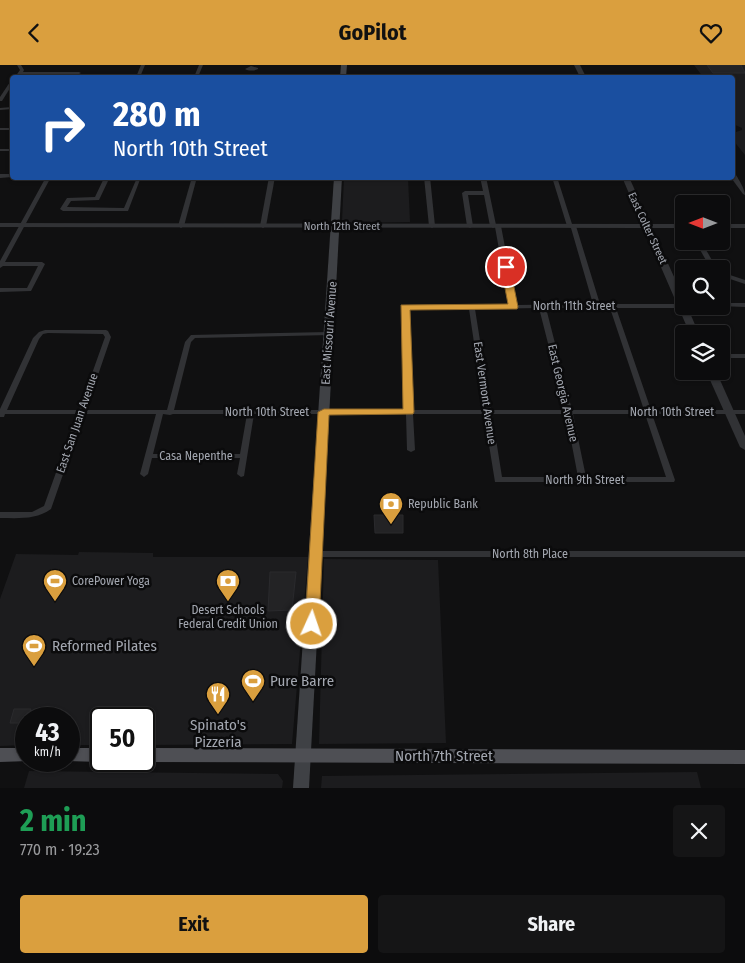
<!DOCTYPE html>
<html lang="en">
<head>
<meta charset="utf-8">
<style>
  body { margin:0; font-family:"Fira Sans Condensed",sans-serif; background:#151516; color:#f1f3f6; height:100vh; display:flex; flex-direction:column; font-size:19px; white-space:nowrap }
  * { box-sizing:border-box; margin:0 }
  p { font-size:16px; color:#9a9b9d }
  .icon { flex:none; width:28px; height:28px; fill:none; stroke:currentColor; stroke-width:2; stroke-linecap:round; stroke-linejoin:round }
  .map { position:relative; height:723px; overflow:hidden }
  .details { display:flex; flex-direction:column; background:#0c0c0d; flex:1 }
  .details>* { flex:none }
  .top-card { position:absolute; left:10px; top:10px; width:725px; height:105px; border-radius:5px; box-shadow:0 1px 4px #0004,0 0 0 1px #2c2c2e; background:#1a4fa0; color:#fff; overflow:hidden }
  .needle { width:32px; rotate:270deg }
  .buttons { position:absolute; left:675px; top:130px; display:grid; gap:10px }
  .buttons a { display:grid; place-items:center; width:55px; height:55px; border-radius:5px; background:#0c0c0d; box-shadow:0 1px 4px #0004,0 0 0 1px #2c2c2e; font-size:25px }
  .speed { position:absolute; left:15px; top:642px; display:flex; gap:10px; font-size:25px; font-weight:700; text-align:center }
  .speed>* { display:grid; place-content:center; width:65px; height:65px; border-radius:50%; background:#0c0c0d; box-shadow:0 1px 4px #0004,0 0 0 1px #2c2c2e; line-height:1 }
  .speed small { font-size:12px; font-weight:400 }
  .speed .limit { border:2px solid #111; border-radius:8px; background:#fff; color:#111 }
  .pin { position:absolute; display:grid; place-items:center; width:42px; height:42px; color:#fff; margin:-21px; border:2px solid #fff; border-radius:50%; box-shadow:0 1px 5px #0007 }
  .me { position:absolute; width:55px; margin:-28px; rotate:3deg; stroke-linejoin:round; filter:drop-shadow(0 0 4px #0008) }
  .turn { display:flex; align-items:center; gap:18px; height:105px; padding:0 20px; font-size:22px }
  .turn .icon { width:65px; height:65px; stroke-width:2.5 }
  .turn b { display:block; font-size:35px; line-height:42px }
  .round { display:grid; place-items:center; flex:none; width:52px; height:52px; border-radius:5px; background:#151516 }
  .headline { display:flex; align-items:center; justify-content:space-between; height:85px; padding:0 20px }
  h1 { font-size:30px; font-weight:700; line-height:38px; color:#1e9e55 }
  .cta { display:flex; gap:10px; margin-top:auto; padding:10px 20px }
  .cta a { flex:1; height:58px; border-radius:5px; background:#da9f3e; color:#111; font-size:20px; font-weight:700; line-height:58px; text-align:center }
  .cta a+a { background:#151516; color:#f1f3f6 }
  header { display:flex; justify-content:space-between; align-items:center; height:65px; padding:0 20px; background:#da9f3e; color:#111; font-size:22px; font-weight:700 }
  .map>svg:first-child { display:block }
  .built { fill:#1c1c1e }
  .building { fill:#232325; stroke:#2a2a2d }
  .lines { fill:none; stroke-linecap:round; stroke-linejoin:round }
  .minor { fill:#313235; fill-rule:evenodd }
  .tertiary { fill:#313235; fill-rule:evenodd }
  .secondary { fill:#3f4145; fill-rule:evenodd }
  .primary { fill:#4e4f54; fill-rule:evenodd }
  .route { fill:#da9f3e; stroke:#8e6728 }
  .labels { text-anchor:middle; stroke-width:5; stroke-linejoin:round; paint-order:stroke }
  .far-street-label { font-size:11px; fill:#a3a7b0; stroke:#0b0b0c }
  .street-label { font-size:12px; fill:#a3a7b0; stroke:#0b0b0c }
  .poi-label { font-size:12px; fill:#a3a7b0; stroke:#0b0b0c; text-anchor:start }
  .near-poi-label { font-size:15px; fill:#a3a7b0; stroke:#0b0b0c; text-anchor:start }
  .near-street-label { font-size:15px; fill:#a3a7b0; stroke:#0b0b0c }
</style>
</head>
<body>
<header><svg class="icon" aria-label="back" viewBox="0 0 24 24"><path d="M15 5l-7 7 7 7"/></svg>GoPilot<svg class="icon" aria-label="heart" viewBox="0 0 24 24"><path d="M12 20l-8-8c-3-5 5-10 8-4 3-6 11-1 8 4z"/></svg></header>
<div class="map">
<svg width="745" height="723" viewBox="0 0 745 723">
  <rect width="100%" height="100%" fill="#101011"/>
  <g class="built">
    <polygon points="694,0 745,0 745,90 733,75 733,68 742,65 742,63 733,59 732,12 703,12"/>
    <polygon points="344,113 408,113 410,157 348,158 342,156"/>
    <polygon points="79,487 153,488 153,492 308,492 292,679 144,680 144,654 101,654 101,680 69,680 69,654 26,654 26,680 0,681 0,534 16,489 78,490"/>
    <polygon points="324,494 438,495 446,678 319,679"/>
    <polygon points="29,706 278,709 283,716 282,723 24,723"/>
    <polygon points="697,707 701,723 321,723 322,711"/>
  </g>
  <g class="building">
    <polygon points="707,0 741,0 745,8 713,8"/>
    <polygon points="374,450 403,450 403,468 375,468"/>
    <polygon points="270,507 296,507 292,545 268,546"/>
    <polygon points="14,644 31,644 30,646 44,646 42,654 26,654 26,658 10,658"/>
  </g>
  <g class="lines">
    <g class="minor">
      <polygon points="17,0 21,0 24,5 23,7 79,7 81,8 79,9 21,9 19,12 15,12 20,5"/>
      <polygon points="141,0 145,0 140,12 136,12"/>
      <polygon points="199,0 203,0 198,12 194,12"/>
      <path d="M251,1L258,3V4C255,6 248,6 245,4Z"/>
      <polygon points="416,9 516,9 526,12 406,12"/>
      <polygon points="583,11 629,11 631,12 581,12"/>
      <polygon points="10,17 12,17 12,20 2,36 0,36 0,32"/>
      <polygon points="12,42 12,44 0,45 0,43"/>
      <rect x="0" y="63" width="12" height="2"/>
      <rect x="0" y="84" width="12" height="2"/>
      <path d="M732,105C736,109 745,124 745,130L743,129L732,114Z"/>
      <polygon points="0,109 12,109 12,112 0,113"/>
      <polygon points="46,112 51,112 5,197 42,197 45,199 31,226 0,227 0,223 27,223 38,201 3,201 0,203 0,196"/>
      <path d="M141,112L128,146H63L60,144L67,133L95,132L104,113ZM136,115L124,143L67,142L71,136L99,135L108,116Z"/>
      <polygon points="192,112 197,112 184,161 181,163 178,161"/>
      <polygon points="269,112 275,112 266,161 263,163 260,161"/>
      <polygon points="424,112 430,112 435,161 432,163 429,161"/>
      <path d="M480,112H486L496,160L498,159L501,161L516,240L593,239L571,163L567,161L552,112H557L572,159L576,161L600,239H684V241H687L684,243H616L651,345H745V349H652L675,415L674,417H495L484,349H413L415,385L411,387L407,385L406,349H254L244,411L241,412L237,409L240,393H152L148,409L144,412L140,409L156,349H84L51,444C36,455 18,453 0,453V447H32L44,441L77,349H5L4,352H0V344L33,273L39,267L45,265H106L108,266L111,272L86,345H167L185,277L191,270L328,267L330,268L331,269L330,270L195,273L191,277L174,345H406L402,242L403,241L509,240L495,162L493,163L490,161L484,130H468L473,161L470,163L467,161L462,128L465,126H483ZM539,243L565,345H491L475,244ZM546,243H610L644,345H572ZM408,244H469L484,345H413ZM48,268L103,269L105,272L79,345H7L39,274L43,269ZM163,349L170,350L173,349H247L240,389H153ZM492,349H566L578,412H502ZM573,349H645L666,412H586Z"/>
      <polygon points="695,176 701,176 717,204 711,204"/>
      <polygon points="721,207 745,215 745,219 721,211"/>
      <polygon points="721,238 745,238 745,242 719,241 721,241"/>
      <rect x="721" y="289" width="24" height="4"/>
      <polygon points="316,486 745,486 745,492 316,492 313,491 312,489 313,487"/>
    </g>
    <g class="tertiary">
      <polygon points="574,0 580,0 586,12 580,12"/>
      <polygon points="622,112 629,112 650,159 684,159 684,163 652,163 684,234 684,241 687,241 699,269 690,269 644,163 0,162 0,158 642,159"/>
      <rect x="721" y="159" width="24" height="4"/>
      <polygon points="706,306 716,306 745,371 745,385 740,382"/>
    </g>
    <g class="secondary">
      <polygon points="341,0 347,0 346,12 340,12"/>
      <polygon points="334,112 342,112 309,723 293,723"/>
    </g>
    <g class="primary">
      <polygon points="0,683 26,683 26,696 29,696 0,697"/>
      <polygon points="69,683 101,683 101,696 104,696 101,697 66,696 69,696"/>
      <polygon points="144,683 745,685 745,699 144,697 141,696 144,696"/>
    </g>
  </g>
  <polygon class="route" points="506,199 510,202 518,242 517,244 410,245 414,347 413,349 329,350 319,559 317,563 312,564 307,563 305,559 318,347 324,344 403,344 401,240 508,239 501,202"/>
  <defs>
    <g id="bank-pin" transform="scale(1.25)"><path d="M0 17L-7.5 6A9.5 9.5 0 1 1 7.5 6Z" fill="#da9f3e" stroke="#0b0b0c"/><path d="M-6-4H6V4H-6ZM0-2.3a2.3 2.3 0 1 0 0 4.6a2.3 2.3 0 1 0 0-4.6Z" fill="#fff"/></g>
    <g id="stadium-pin" transform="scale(1.25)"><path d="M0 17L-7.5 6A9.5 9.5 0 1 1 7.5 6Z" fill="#da9f3e" stroke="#0b0b0c"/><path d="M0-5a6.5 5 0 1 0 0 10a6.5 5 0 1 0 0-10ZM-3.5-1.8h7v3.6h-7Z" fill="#fff"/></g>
    <g id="restaurant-pin" transform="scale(1.25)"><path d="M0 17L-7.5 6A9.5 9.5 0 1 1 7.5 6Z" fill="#da9f3e" stroke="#0b0b0c"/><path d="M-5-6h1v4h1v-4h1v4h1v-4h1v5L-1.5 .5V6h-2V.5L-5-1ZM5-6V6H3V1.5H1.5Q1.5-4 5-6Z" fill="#fff"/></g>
  </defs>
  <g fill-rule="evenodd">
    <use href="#bank-pin" x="391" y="439"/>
    <use href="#stadium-pin" x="55" y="516"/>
    <use href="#bank-pin" x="228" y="516"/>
    <use href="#stadium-pin" x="34" y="581"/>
    <use href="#stadium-pin" x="253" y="616"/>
    <use href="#restaurant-pin" x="218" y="629"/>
  </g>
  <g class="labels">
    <g class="far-street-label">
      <text x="342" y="165">North 12th Street</text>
      <text transform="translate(648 163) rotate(65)" y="4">East Colter Street</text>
    </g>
    <g class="street-label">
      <text x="574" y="245">North 11th Street</text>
      <text transform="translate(329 268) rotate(-86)" y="4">East Missouri Avenue</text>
      <text transform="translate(485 328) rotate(82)" y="4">East Vermont Avenue</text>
      <text transform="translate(563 328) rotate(77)" y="4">East Georgia Avenue</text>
      <text x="267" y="351">North 10th Street</text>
      <text x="672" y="351">North 10th Street</text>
      <text transform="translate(77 358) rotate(-71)" y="4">East San Juan Avenue</text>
      <text x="196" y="395">Casa Nepenthe</text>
      <text x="585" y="419">North 9th Street</text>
      <text x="530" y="493">North 8th Place</text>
    </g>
    <g class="poi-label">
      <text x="408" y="443">Republic Bank</text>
      <text x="72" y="520">CorePower Yoga</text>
      <text x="228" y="549" text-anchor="middle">Desert Schools<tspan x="228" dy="14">Federal Credit Union</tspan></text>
    </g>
    <g class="near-poi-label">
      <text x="52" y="586">Reformed Pilates</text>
      <text x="270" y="621">Pure Barre</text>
      <text x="218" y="665" text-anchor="middle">Spinato's<tspan x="218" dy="17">Pizzeria</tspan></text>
    </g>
    <g class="near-street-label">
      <text x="444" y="696">North 7th Street</text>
    </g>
  </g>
</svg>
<div class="buttons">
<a><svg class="needle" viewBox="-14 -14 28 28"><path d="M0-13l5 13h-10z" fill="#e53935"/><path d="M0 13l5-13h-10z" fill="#9a9b9d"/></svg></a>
<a><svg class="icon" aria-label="search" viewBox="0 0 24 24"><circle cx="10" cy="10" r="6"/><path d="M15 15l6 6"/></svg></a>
<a><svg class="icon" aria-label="layers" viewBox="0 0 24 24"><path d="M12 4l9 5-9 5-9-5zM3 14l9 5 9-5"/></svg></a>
</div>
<div class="speed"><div>43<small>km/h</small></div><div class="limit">50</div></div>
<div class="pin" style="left:506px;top:202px;background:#d93025"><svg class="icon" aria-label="arrive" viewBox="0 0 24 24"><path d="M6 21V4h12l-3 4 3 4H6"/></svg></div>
<svg class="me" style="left:312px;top:559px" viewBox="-20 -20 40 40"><circle r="17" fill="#da9f3e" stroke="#fff" stroke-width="3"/><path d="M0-11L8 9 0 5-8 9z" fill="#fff"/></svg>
<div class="top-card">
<div class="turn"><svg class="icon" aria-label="right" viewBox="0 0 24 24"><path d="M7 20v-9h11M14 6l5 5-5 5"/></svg><div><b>280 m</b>North 10th Street</div></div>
</div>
</div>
<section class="details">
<div class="headline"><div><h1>2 min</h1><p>770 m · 19:23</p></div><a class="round"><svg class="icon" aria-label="close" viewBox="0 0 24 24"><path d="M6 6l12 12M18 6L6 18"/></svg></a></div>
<div class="cta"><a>Exit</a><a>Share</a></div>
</section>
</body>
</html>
